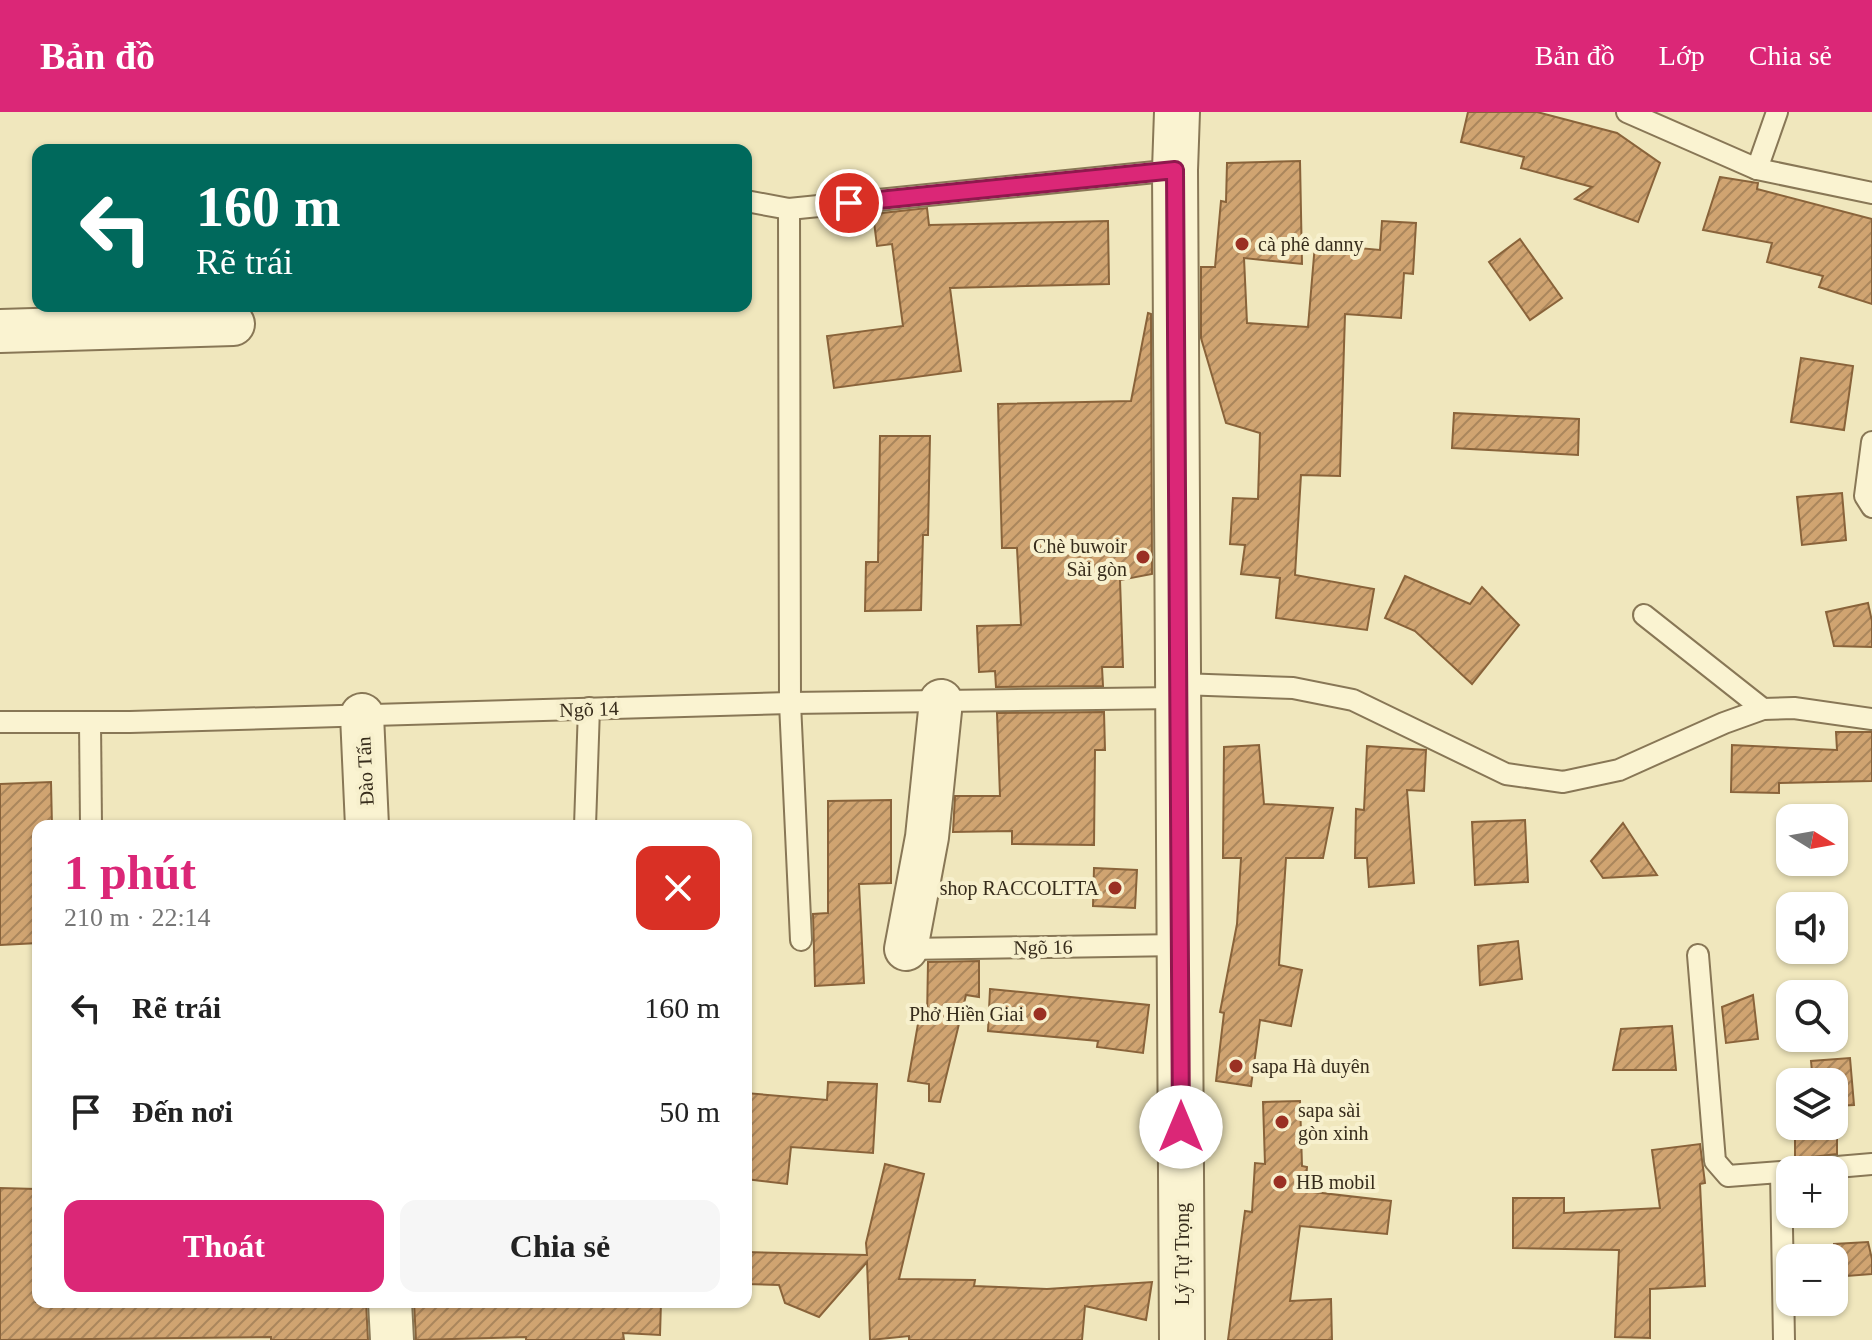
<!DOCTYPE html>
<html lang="vi">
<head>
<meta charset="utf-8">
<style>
  body { margin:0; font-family:Georgia,serif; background:#f6f6f6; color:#222; height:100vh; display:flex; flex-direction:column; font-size:30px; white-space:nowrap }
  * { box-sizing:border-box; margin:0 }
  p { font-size:26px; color:#767676 }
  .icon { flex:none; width:44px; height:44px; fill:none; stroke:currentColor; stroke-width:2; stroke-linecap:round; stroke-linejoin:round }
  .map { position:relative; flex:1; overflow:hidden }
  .panel { position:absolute; left:32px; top:708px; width:720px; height:488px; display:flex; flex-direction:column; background:#fff; border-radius:16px; box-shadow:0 2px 6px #0004 }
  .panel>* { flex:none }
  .hud { position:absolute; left:32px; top:32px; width:720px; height:168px; border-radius:16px; box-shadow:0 2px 6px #0004; background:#00695c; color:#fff; overflow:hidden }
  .needle { width:52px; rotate:101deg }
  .controls { position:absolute; left:1776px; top:692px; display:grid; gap:16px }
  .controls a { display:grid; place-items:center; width:72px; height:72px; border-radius:16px; background:#fff; box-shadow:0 2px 6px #0004; font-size:40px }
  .pin { position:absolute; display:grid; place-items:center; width:68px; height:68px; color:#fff; margin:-34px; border:4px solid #fff; border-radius:50%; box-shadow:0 2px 8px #0007 }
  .me { position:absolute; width:88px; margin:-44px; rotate:0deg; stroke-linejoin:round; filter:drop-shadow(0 0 6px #0008) }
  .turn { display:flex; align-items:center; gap:28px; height:168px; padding:0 32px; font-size:36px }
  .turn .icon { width:104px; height:104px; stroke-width:2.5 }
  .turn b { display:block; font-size:56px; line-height:68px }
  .round { display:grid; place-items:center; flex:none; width:84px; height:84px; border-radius:16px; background:#f6f6f6 }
  .head { display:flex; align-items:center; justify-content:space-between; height:136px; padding:0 32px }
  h1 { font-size:48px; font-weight:700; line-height:60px; color:#db2777 }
  .cta { display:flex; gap:16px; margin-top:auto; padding:16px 32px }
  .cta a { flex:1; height:92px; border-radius:16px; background:#db2777; color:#fff; font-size:32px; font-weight:700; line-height:92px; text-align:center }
  .cta a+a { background:#f6f6f6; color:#222 }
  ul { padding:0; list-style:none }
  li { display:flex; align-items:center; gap:24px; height:104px; padding:0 32px }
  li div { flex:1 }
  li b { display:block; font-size:30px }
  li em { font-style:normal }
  header { display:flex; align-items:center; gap:48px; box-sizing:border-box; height:112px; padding:0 40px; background:#db2777; color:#fff }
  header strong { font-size:38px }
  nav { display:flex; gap:44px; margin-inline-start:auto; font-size:28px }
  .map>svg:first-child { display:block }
  .building { fill:url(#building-hatch); stroke:#89633a; stroke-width:2 }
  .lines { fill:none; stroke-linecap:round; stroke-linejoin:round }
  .service-casing { stroke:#887756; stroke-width:24 }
  .minor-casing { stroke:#887756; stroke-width:46 }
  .tertiary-casing { stroke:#887756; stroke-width:48 }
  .service { stroke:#faf3d1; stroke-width:20 }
  .minor { stroke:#faf3d1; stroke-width:42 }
  .tertiary { stroke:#faf3d1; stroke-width:44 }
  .route-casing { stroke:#8e194d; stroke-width:20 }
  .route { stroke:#db2777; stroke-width:14 }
  .poi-dot { fill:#9a3023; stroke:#f7f0cd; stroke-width:3 }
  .labels { text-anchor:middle; stroke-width:8; stroke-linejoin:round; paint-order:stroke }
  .poi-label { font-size:20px; fill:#372c1b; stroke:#f7f0cd; text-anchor:start }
  .street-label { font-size:20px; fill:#372c1b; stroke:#f7f0cd }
</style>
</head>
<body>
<header>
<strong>Bản đồ</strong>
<nav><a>Bản đồ</a><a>Lớp</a><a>Chia sẻ</a></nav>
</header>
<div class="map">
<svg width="1872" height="1228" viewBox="0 0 1872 1228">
  <defs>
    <pattern id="building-hatch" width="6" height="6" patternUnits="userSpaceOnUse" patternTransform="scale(2)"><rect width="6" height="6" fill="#d0a471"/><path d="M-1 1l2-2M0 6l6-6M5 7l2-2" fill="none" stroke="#aa865c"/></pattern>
  </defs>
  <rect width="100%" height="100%" fill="#f0e7bd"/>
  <g class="building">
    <polygon points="1468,0 1537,0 1617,21 1660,51 1638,110 1575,87 1592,75 1521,56 1524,45 1461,30"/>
    <polygon points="1300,49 1302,152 1244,146 1247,211 1308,215 1315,132 1380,138 1382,109 1416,111 1413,162 1404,161 1401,206 1345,202 1340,364 1301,363 1295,463 1374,477 1367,518 1276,506 1280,466 1241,462 1245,433 1230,432 1233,386 1258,387 1260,321 1226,311 1201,226 1201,155 1215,155 1221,89 1226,90 1227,51"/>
    <polygon points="1720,65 1758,71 1757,77 1872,107 1872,192 1819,175 1823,164 1767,150 1772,131 1703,118"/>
    <polygon points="927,96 929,113 1108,109 1109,172 950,176 961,259 834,276 827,224 903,214 892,132 877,134 873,102"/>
    <polygon points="1520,127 1562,186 1530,208 1489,150"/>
    <polygon points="1148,201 1151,202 1152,462 1120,468 1123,555 1102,555 1103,574 996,575 995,559 979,560 977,514 1021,513 1017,436 1002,436 998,292 1131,289"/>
    <polygon points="1801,246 1853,254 1844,318 1791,310"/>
    <polygon points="1454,301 1579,307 1578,343 1452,336"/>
    <polygon points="880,324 930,324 928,423 923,423 921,498 865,499 866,450 878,450"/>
    <polygon points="1842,381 1846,428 1802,433 1797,385"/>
    <polygon points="1405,464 1470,492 1482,475 1519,513 1472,572 1415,519 1385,506"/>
    <polygon points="1868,491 1872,509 1872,535 1834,534 1826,500"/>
    <polygon points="1104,600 1105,638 1095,638 1094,733 1012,732 1012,719 953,720 955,684 1000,684 997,601"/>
    <polygon points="1836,620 1872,620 1872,669 1779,671 1779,681 1731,680 1732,633 1837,638"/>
    <polygon points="1259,633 1264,692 1333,696 1323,746 1286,746 1279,853 1302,858 1291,914 1260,908 1251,974 1216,969 1224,901 1220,900 1237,812 1241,746 1223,746 1224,635"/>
    <polygon points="1367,634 1426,638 1424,679 1407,678 1414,771 1369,775 1367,746 1355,746 1356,697 1364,698"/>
    <polygon points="51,670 52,714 38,714 38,831 0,833 0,672"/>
    <polygon points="891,688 891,771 859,772 864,871 815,874 813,802 828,801 828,689"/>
    <polygon points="1525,708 1528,770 1475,773 1472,710"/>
    <polygon points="1623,711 1657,763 1603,766 1591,749"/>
    <polygon points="1094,756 1137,758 1135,796 1093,794"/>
    <polygon points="1518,829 1522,867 1480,873 1478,834"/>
    <polygon points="979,849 979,885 966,883 940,990 929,989 929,972 908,969 919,906 927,907 928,850"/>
    <polygon points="990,877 1149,893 1143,941 1097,935 1098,929 988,919"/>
    <polygon points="1753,883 1758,927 1726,931 1722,895"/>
    <polygon points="1672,914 1676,958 1613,958 1621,917"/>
    <polygon points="1850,946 1854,993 1834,994 1834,970 1813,970 1811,949"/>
    <polygon points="828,970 877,972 873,1041 791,1035 787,1072 746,1067 746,981 827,988"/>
    <polygon points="1300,989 1302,1054 1307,1055 1305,1079 1391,1089 1387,1122 1300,1114 1290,1189 1331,1187 1332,1228 1228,1228 1245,1099 1252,1100 1255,1051 1265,1052 1263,990"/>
    <polygon points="1795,1014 1837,1014 1837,1042 1795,1047"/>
    <polygon points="1700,1032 1705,1071 1700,1072 1705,1174 1650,1177 1650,1226 1615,1225 1619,1138 1513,1136 1513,1086 1564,1086 1564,1101 1660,1096 1652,1038"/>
    <polygon points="885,1052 924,1062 899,1167 975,1168 974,1174 1047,1177 1152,1170 1146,1208 1085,1194 1082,1228 909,1228 909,1224 870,1228 867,1150 819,1205 785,1191 779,1173 746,1172 746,1140 867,1143 866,1131"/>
    <polygon points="0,1076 36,1077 36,1190 366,1190 368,1228 271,1228 271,1225 0,1228"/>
    <polygon points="1868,1130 1872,1147 1872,1162 1834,1165 1834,1132"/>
    <polygon points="414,1190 661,1190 660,1223 623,1221 624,1228 526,1228 526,1225 416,1228"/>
  </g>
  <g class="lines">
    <g class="service-casing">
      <g id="service">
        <polyline points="1627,0 1757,57 1872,81"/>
        <polyline points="1757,57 1777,0"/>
        <polyline points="746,89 789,97 1175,58"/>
        <polyline points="789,97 790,591 801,828"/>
        <polyline points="1872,330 1865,384 1872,395"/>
        <polyline points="1644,503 1763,597"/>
        <polyline points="1180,572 1293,576 1353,588 1506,662 1563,670 1619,658 1724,611 1763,597 1794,596 1872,607"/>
        <polyline points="0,610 130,610 790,591 1178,586"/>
        <polyline points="90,610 91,714"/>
        <polyline points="585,714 589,596"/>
        <polyline points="906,837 1180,833"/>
        <polyline points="1698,843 1715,1049 1728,1064 1781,1060 1784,1228"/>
        <polyline points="1802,1058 1872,1052"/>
      </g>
    </g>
    <g class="minor-casing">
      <g id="minor">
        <polyline points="0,219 233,212"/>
        <polyline points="362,603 367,714"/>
        <polyline points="906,837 927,725 941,589"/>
        <polyline points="390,1190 392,1228"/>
      </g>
    </g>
    <g class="tertiary-casing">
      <polyline id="tertiary" points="1177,0 1175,58 1182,1228"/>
    </g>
    <use href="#service" class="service"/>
    <use href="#minor" class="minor"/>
    <use href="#tertiary" class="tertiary"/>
  </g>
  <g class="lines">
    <g class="route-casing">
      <polyline id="route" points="849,91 1175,58 1181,1015"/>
    </g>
    <use href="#route" class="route"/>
  </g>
  <g class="poi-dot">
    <circle cx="1242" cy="132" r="8"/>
    <circle cx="1143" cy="445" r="8"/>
    <circle cx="1115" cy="776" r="8"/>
    <circle cx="1040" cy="902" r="8"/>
    <circle cx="1236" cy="954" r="8"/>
    <circle cx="1282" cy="1010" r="8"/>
    <circle cx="1280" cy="1070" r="8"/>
  </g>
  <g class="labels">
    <g class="poi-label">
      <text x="1258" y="139">cà phê danny</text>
      <text x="1127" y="441" text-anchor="end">Chè buwoir<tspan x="1127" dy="23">Sài gòn</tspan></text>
      <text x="1099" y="783" text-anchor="end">shop RACCOLTTA</text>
      <text x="1024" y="909" text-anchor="end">Phở Hiền Giai</text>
      <text x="1252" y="961">sapa Hà duyên</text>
      <text x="1298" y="1005">sapa sài<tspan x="1298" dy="23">gòn xinh</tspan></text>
      <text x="1296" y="1077">HB mobil</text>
    </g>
    <g class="street-label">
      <text transform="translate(589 597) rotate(-2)" y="7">Ngõ 14</text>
      <text transform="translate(365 659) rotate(-93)" y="7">Đào Tấn</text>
      <text transform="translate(1043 835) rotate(-1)" y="7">Ngõ 16</text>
      <text transform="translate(1182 1142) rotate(-90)" y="7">Lý Tự Trọng</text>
    </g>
  </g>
</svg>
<div class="controls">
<a><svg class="needle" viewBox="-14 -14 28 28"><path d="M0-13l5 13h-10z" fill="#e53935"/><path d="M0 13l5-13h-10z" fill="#767676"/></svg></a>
<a><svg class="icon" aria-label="sound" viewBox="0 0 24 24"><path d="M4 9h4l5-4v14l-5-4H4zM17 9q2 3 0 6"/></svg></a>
<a><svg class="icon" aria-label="search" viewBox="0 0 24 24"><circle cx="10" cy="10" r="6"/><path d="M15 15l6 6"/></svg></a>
<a><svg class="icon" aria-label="layers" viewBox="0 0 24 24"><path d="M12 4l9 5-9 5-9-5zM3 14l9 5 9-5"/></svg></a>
<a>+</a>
<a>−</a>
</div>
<div class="pin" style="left:849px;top:91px;background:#d93025"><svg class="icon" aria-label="arrive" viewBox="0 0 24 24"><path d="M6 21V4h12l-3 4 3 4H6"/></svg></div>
<svg class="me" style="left:1181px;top:1015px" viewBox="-20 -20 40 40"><circle r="19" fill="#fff"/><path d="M0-13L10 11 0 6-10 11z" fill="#db2777"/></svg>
<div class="hud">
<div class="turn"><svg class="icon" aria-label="left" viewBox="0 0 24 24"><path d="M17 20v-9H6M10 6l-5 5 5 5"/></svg><div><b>160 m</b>Rẽ trái</div></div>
</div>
<section class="panel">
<div class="head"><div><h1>1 phút</h1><p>210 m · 22:14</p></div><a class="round" style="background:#d93025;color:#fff"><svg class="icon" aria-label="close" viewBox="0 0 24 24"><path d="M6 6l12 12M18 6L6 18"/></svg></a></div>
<ul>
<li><svg class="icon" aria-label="left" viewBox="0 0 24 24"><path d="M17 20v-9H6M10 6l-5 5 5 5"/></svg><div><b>Rẽ trái</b></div><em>160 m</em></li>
<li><svg class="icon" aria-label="arrive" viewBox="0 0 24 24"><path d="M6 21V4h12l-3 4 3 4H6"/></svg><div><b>Đến nơi</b></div><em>50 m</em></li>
</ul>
<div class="cta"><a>Thoát</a><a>Chia sẻ</a></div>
</section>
</div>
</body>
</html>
